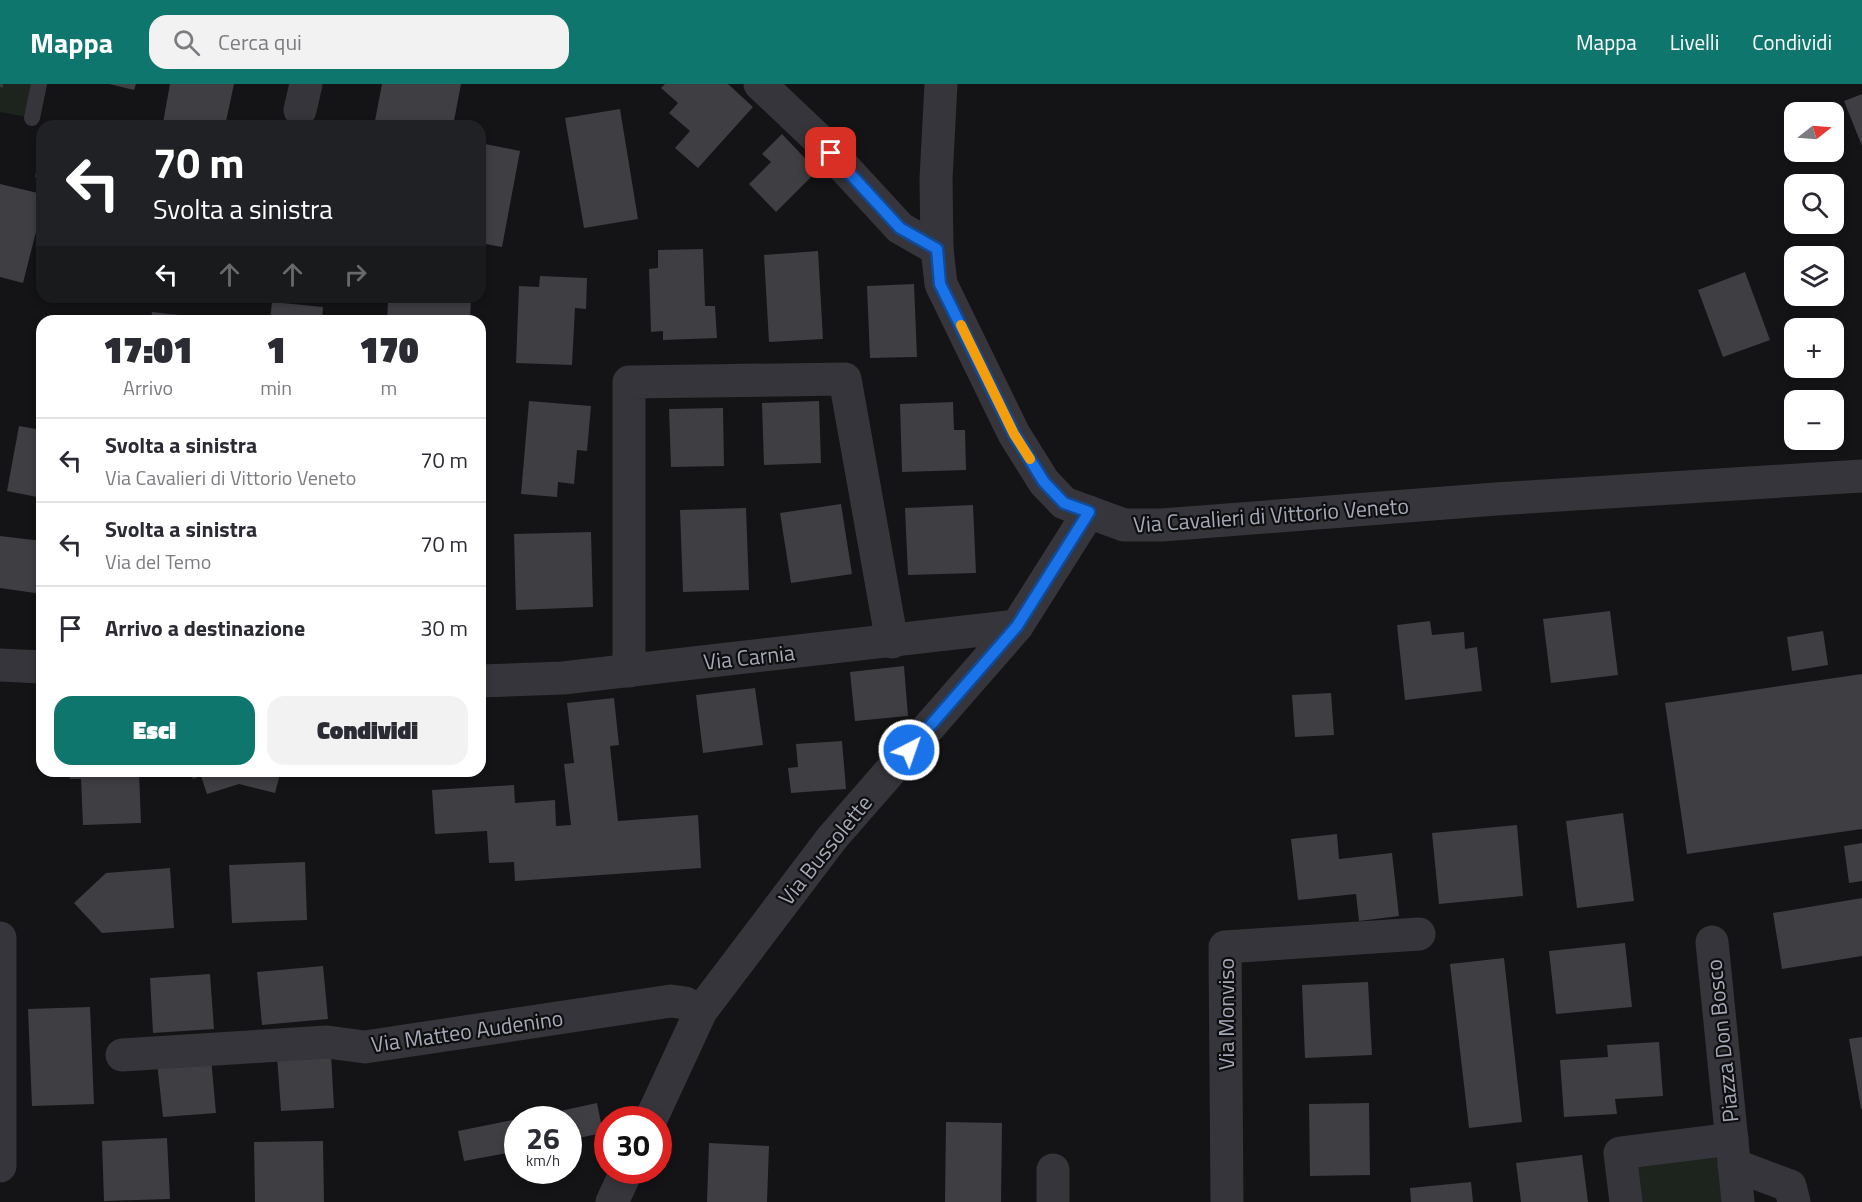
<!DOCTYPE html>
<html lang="it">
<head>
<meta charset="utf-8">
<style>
  body { margin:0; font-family:"Titillium Web",sans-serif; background:#f2f2f3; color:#2b2b33; height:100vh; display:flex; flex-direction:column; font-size:22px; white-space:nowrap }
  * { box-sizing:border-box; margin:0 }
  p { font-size:20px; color:#7c7c81 }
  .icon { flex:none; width:33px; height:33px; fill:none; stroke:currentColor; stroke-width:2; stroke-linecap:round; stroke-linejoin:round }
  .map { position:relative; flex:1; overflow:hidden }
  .details { position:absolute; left:36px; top:231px; width:450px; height:462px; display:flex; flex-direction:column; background:#fff; border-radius:18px; box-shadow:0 3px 9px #0003 }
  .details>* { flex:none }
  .hud { position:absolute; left:36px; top:36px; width:450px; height:183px; border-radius:18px; box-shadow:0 3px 9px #0003; background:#202124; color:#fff; overflow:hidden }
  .needle { width:39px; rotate:73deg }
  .fabs { position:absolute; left:1784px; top:18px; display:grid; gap:12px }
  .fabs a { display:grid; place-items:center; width:60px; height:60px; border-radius:12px; background:#fff; box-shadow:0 3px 9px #0003; font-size:30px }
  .speed { position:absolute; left:504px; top:1022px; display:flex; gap:12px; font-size:30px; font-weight:700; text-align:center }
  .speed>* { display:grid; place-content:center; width:78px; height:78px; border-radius:50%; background:#fff; box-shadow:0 3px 9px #0003; line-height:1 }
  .speed small { font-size:15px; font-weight:400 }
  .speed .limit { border:9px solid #d22; background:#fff; color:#111 }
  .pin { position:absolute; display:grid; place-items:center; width:51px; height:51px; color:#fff; margin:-26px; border-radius:12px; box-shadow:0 3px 9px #0006 }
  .me { position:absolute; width:66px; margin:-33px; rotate:41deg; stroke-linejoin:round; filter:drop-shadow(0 0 4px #0008) }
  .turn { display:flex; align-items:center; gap:21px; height:126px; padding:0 18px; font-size:27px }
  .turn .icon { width:78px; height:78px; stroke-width:2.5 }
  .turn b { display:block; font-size:42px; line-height:51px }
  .lanes { display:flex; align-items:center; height:57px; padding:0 18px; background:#0003; justify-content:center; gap:30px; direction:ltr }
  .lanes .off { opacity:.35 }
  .eta { display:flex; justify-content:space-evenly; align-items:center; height:102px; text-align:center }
  .eta b { font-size:36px; font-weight:800; line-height:42px }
  .button { display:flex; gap:12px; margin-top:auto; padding:12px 18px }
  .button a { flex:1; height:69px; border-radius:18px; background:#0f766e; color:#fff; font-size:24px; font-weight:800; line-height:69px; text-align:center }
  .button a+a { background:#f2f2f3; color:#2b2b33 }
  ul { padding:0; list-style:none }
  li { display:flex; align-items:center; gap:18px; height:84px; padding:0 18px; border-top:2px solid #e1e1e2 }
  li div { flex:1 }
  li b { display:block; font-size:22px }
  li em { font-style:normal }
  header { display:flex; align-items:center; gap:36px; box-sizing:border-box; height:84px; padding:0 30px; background:#0f766e; color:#fff }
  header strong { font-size:28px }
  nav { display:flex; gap:33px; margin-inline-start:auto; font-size:21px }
  .search { width:420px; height:54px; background:#f2f2f3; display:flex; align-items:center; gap:15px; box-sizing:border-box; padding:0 21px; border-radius:18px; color:#7c7c81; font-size:22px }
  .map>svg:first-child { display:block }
  .green { fill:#1c241d }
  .building { fill:#3e3e43 }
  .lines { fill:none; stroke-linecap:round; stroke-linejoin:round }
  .path { stroke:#3b3c42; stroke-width:4; stroke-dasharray:3 4.5; stroke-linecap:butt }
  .lane { stroke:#35353b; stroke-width:16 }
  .street { stroke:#35353b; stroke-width:33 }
  .route-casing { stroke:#114b97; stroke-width:15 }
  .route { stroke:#1a73e8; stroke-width:10 }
  .slow { stroke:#f59e0b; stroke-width:10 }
  .labels { text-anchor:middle; stroke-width:4.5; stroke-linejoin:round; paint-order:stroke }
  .street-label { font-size:22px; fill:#a5a9b7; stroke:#0f0f11 }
</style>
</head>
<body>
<header>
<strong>Mappa</strong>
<div class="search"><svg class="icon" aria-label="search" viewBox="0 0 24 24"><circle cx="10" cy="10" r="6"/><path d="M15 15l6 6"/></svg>Cerca qui</div>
<nav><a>Mappa</a><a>Livelli</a><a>Condividi</a></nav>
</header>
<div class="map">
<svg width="1862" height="1118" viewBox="0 0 1862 1118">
  <rect width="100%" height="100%" fill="#141416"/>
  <g class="green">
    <polygon points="0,0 39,0 32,34 0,28"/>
    <polygon points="1732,1055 1738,1118 1626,1118 1620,1069"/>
  </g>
  <g class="building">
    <polygon points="109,0 136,0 134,6"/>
    <polygon points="170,0 234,0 225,42 177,42 163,39"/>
    <polygon points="382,0 461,0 453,42 374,42"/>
    <polygon points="665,0 728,0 753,23 698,84 675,64 690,47 669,29 678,19 661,4"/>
    <polygon points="1862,10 1862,62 1844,17"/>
    <polygon points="620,25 638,135 584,144 565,34"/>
    <polygon points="782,50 817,87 776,128 749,100 771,78 762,70"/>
    <polygon points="480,59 520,67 502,163 480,159"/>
    <polygon points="41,67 42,67 42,94 35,93"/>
    <polygon points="0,100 42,110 42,124 23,199 0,193"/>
    <polygon points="703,165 705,222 715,222 717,254 663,256 663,247 651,248 649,185 658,184 658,166"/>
    <polygon points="818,167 823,255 769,258 764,171"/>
    <polygon points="1745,188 1770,256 1723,273 1698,206"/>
    <polygon points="540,192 587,194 586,225 575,224 572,281 516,279 519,202 539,203"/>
    <polygon points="914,200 917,273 870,274 867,202"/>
    <polygon points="429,213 471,213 470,237 387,237 388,218 429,219"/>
    <polygon points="272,218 323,223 322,237 270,237"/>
    <polygon points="152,228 215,235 215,237 151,237"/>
    <polygon points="529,317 591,322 587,367 577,366 574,400 558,398 557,413 521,410"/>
    <polygon points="819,317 821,379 764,381 762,319"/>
    <polygon points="953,318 954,346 965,346 966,386 902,388 900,320"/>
    <polygon points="723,324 724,382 671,383 669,325"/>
    <polygon points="19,342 42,346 42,414 7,407"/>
    <polygon points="841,420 852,490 791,499 780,429"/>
    <polygon points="973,421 976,489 908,491 905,424"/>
    <polygon points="746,424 749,506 683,508 680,426"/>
    <polygon points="591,448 593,523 516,526 514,450"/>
    <polygon points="0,452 42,457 42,510 0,504"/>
    <polygon points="1610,527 1618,591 1551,599 1543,535"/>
    <polygon points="1430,537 1432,551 1464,548 1465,565 1477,563 1482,607 1405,616 1397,541"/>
    <polygon points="1823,547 1828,581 1792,587 1787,553"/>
    <polygon points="904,582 908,632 855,637 850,588"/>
    <polygon points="1862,590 1862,745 1687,770 1665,619"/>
    <polygon points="755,604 763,661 703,669 696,611"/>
    <polygon points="1331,609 1334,651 1295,653 1292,611"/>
    <polygon points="614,614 619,661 610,662 618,737 698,731 701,784 515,797 514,778 489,779 487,747 435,750 432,706 514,701 515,719 555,716 556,742 571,741 564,680 574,679 567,619"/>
    <polygon points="480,640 482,640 484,676 480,677"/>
    <polygon points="842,657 846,705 791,709 788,684 798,683 796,660"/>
    <polygon points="69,687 139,687 141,739 83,741 81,695 70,695"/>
    <polygon points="190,687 289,687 288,692 280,690 275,709 239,700 207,710 201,692 193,695"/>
    <polygon points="1623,729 1634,817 1577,824 1566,737"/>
    <polygon points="1517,741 1523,812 1439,820 1432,749"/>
    <polygon points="1337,750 1339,775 1392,769 1399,832 1359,837 1356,810 1298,816 1291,755"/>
    <polygon points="1862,759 1862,797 1849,799 1844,762"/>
    <polygon points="305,778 307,836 232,839 229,781"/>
    <polygon points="170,784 174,844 102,849 74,819 106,789"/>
    <polygon points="1862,814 1862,872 1782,885 1773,829"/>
    <polygon points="1625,859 1632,923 1556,930 1549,867"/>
    <polygon points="1504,874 1522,1038 1469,1044 1450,880"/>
    <polygon points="323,882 328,935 262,941 257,888"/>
    <polygon points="210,890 214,945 153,949 150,894"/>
    <polygon points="1368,898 1372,971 1305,974 1302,901"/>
    <polygon points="90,923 94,1020 32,1022 28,925"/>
    <polygon points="1862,953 1862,1025 1861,1025 1849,955"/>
    <polygon points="1659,958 1663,1012 1615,1015 1617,1030 1564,1033 1560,976 1608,973 1607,961"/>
    <polygon points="331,969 334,1024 281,1027 277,972"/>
    <polygon points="211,974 216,1029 163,1033 157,979"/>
    <polygon points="597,1019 603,1049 568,1056 568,1035 523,1035"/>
    <polygon points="1369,1019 1370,1091 1310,1092 1309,1020"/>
    <polygon points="518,1035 518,1067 464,1077 458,1047"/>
    <polygon points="946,1038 1002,1039 1001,1118 945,1118"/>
    <polygon points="167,1054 170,1115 104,1117 102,1057"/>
    <polygon points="323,1057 324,1118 255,1118 254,1058"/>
    <polygon points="709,1059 769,1062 767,1118 707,1118"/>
    <polygon points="1582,1071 1588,1118 1521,1118 1516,1079"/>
    <polygon points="1471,1098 1473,1118 1411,1118 1410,1104"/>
  </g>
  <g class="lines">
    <polyline class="path" points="0,2 4,0"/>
    <polyline class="lane" points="32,34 39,0"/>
    <g class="street">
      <polyline points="760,0 817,54 900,144 937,165"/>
      <polyline points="941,0 936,95 937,165 941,200 1014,350 1044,398 1064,419 1124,441 1162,441 1496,415 1862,392"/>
      <polyline points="300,26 306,0"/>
      <polyline points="0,581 42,583"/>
      <polyline points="629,587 629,298 845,295 892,558"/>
      <polyline points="480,597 563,594 1017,542"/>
      <polyline points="0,854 0,1082"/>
      <polyline points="1712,858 1738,1118"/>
      <polyline points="122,971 327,958 365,963 671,917 685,919 701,927"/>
      <polyline points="651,1035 701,927 832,754 1017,542 1089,428"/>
      <polyline points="1734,1081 1790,1102 1794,1118"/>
      <polyline points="612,1118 627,1086"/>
      <polyline points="1053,1118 1053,1086"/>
      <polyline points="1227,1118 1225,863 1419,850"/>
      <polyline points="1626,1118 1620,1069 1732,1055"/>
    </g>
  </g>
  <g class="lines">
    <g class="route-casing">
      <polyline id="route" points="831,69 900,144 937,165 940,200 1014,350 1044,398 1064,419 1089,428 1017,542 909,666"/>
    </g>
    <use href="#route" class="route"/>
    <polyline class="slow" points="961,241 1014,350 1030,375"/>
  </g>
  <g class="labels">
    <g class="street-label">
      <text transform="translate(1271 431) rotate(-4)" y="8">Via Cavalieri di Vittorio Veneto</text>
      <text transform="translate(749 573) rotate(-6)" y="8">Via Carnia</text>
      <text transform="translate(825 766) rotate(-51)" y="8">Via Bussolette</text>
      <text transform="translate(1226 930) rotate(-90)" y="8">Via Monviso</text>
      <text transform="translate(467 947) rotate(-8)" y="8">Via Matteo Audenino</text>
      <text transform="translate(1722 957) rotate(-96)" y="8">Piazza Don Bosco</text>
    </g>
  </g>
</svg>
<div class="fabs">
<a><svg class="needle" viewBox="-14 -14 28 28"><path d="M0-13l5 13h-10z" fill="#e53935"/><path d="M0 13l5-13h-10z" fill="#7c7c81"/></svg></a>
<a><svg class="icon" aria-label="search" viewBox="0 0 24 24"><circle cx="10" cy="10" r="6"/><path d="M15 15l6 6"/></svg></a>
<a><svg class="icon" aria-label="layers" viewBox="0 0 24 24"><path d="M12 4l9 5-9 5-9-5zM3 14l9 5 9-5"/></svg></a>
<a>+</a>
<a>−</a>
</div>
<div class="speed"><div>26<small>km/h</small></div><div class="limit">30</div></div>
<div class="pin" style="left:831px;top:69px;background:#d93025"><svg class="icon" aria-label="arrive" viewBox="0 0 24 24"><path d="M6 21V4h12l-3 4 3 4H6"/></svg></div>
<svg class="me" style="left:909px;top:666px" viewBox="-20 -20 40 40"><circle r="17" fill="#1a73e8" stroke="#fff" stroke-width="3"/><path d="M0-11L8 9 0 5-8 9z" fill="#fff"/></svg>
<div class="hud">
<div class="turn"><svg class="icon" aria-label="left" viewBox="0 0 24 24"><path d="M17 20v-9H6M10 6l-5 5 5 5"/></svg><div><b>70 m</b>Svolta a sinistra</div></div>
<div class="lanes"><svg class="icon" aria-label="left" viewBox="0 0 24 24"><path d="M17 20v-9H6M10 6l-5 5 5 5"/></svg><svg class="icon off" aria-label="ahead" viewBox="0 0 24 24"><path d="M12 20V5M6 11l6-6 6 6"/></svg><svg class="icon off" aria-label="ahead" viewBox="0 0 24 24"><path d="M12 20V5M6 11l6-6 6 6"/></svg><svg class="icon off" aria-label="right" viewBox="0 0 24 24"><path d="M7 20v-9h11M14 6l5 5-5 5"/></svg></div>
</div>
<section class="details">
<div class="eta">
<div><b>17:01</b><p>Arrivo</p></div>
<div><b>1</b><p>min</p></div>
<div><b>170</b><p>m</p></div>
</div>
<ul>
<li><svg class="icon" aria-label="left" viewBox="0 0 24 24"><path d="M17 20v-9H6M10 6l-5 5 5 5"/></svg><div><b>Svolta a sinistra</b><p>Via Cavalieri di Vittorio Veneto</p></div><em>70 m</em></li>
<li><svg class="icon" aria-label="left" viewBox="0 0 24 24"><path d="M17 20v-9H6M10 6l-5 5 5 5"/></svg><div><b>Svolta a sinistra</b><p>Via del Temo</p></div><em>70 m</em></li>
<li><svg class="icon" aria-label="arrive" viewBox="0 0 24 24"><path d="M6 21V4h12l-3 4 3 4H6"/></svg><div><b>Arrivo a destinazione</b></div><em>30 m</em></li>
</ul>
<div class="button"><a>Esci</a><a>Condividi</a></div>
</section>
</div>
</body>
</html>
